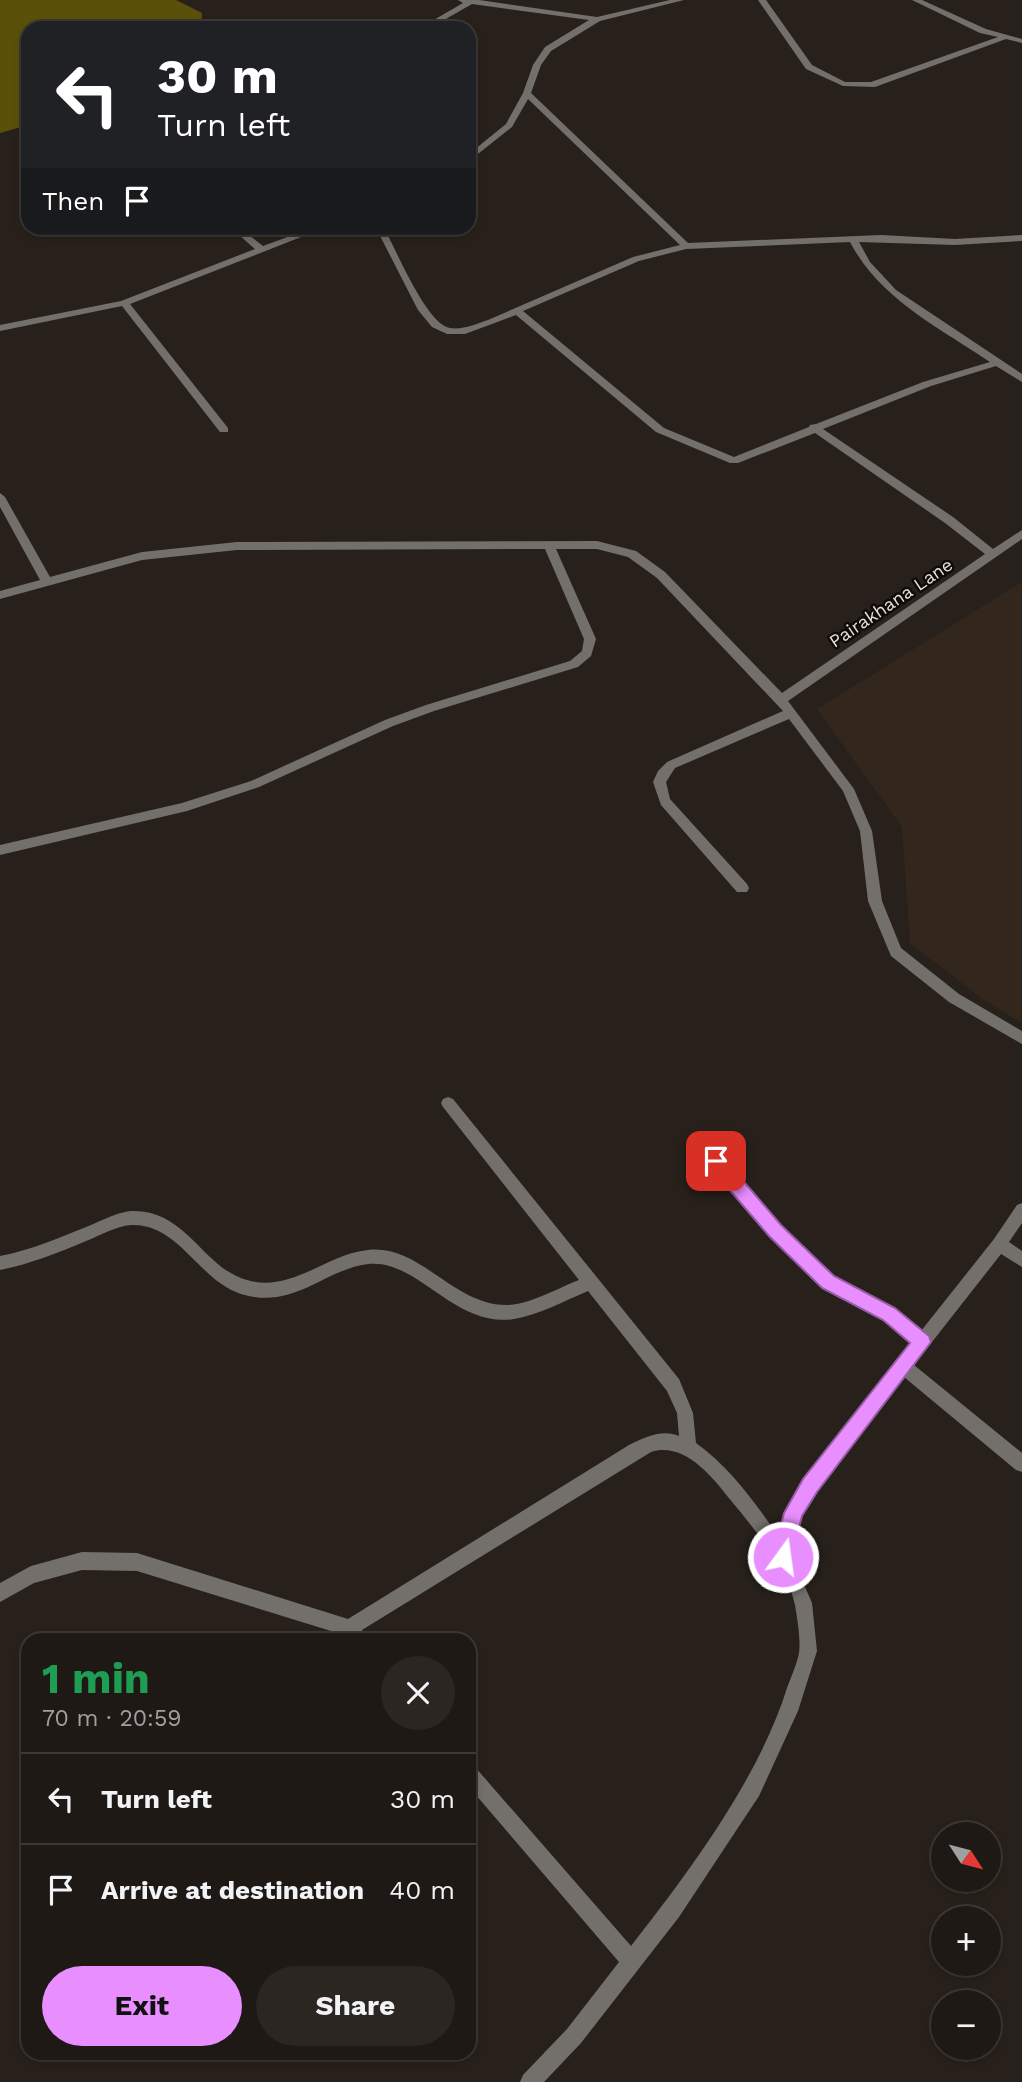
<!DOCTYPE html>
<html lang="en">
<head>
<meta charset="utf-8">
<style>
  body { margin:0; font-family:"Work Sans",sans-serif; background:#2b2622; color:#f1f3f6; height:100vh; display:flex; flex-direction:column; font-size:26px; white-space:nowrap }
  * { box-sizing:border-box; margin:0 }
  p { font-size:23px; color:#a1a0a0 }
  .icon { flex:none; width:38px; height:38px; fill:none; stroke:currentColor; stroke-width:2; stroke-linecap:round; stroke-linejoin:round }
  .map { position:relative; flex:1; overflow:hidden }
  .drawer { position:absolute; left:21px; top:1633px; width:455px; height:427px; display:flex; flex-direction:column; background:#1e1914; border-radius:21px; box-shadow:0 4px 10px #0003,0 0 0 2px #3c3834 }
  .drawer>* { flex:none }
  .guide { position:absolute; left:21px; top:21px; width:455px; height:214px; border-radius:21px; box-shadow:0 4px 10px #0003,0 0 0 2px #3c3834; background:#202124; color:#fff; overflow:hidden }
  .needle { width:46px; rotate:126deg }
  .fabs { position:absolute; left:931px; top:1822px; display:grid; gap:14px }
  .fabs a { display:grid; place-items:center; width:70px; height:70px; border-radius:50%; background:#1e1914; box-shadow:0 4px 10px #0003,0 0 0 2px #3c3834; font-size:35px }
  .pin { position:absolute; display:grid; place-items:center; width:60px; height:60px; color:#fff; margin:-30px; border-radius:14px; box-shadow:0 4px 10px #0006 }
  .me { position:absolute; width:77px; margin:-38px; rotate:14deg; stroke-linejoin:round; filter:drop-shadow(0 0 5px #0008) }
  .turn { display:flex; align-items:center; gap:24px; height:147px; padding:0 21px; font-size:32px }
  .turn .icon { width:91px; height:91px; stroke-width:2.5 }
  .turn b { display:block; font-size:49px; line-height:60px }
  .then { display:flex; align-items:center; height:66px; padding:0 21px; background:#0003; gap:14px; font-size:26px }
  .round { display:grid; place-items:center; flex:none; width:74px; height:74px; border-radius:37px; background:#2b2622 }
  .head { display:flex; align-items:center; justify-content:space-between; height:119px; padding:0 21px }
  h1 { font-size:42px; font-weight:700; line-height:52px; color:#1e9e55 }
  .primary-button { display:flex; gap:14px; margin-top:auto; padding:14px 21px }
  .primary-button a { flex:1; height:80px; border-radius:42px; background:#e88eff; color:#111; font-size:28px; font-weight:700; line-height:80px; text-align:center }
  .primary-button a+a { background:#2b2622; color:#f1f3f6 }
  ul { padding:0; list-style:none }
  li { display:flex; align-items:center; gap:21px; height:91px; padding:0 21px; border-top:2px solid #3c3834 }
  li div { flex:1 }
  li b { display:block; font-size:26px }
  li em { font-style:normal }
  .map>svg:first-child { display:block }
  .built { fill:#33271d }
  .water { fill:#5b500a }
  .lines { fill:none; stroke-linecap:round; stroke-linejoin:round }
  .street { fill:#73706c; fill-rule:evenodd }
  .route { fill:#e88eff; stroke:#975ca6; stroke-width:2 }
  .labels { text-anchor:middle; stroke-width:5; stroke-linejoin:round; paint-order:stroke }
  .street-label { font-size:18px; fill:#e6e1dd; stroke:#0f0b09 }
</style>
</head>
<body>
<div class="map">
<svg width="1022" height="2082" viewBox="0 0 1022 2082">
  <rect width="100%" height="100%" fill="#28211b"/>
  <polygon class="built" points="1022,582 1022,1023 984,1000 910,943 902,827 817,709"/>
  <polygon class="water" points="0,0 176,0 202,13 201,28 28,28 28,125 0,133"/>
  <g class="lines">
    <g class="street">
      <path d="M458,0H479L597,17L670,0H684L600,21L551,51L541,65L531,93L688,243L881,235L955,239L1022,235V241L955,245L859,242L870,262L896,290L1022,374V382L996,366L931,386L823,429L953,517L993,549L1022,530V539L788,701L854,789L872,831L882,901L901,948L959,994L1022,1031V1044L949,1002L891,956L868,901L860,831L843,791L789,719L675,768L666,782L670,799L747,884L749,888L747,892H737L661,805L653,782L658,771L667,762L783,711L657,578L628,557L597,549H556L596,639L591,656L578,667L434,711L393,726L259,787L187,811L0,855V845L182,803L251,781L385,720L426,705L570,661L582,651L584,639L545,549L237,550L142,560L0,599V591L40,580L0,507V493L5,497L50,577L142,552L237,542L597,541L636,551L665,572L782,693L985,554L945,523L815,433L738,463H730L656,432L516,315L465,334H447L432,327L418,310L376,228H384C396,249 426,324 450,328C463,330 476,324 488,320L633,257L680,245L528,99L512,127L469,161V154L506,124L523,93L533,65L545,47L589,20L472,4L430,28H420L463,3ZM850,242C880,299 938,327 990,362L923,382L816,424L810,425L809,427L734,457L664,428L523,311L639,261L686,249Z"/>
      <polygon points="758,0 766,0 812,65 845,82 871,82 998,37 980,33 912,0 922,0 986,29 1022,39 1022,43 1006,39 875,87 843,86 806,69"/>
      <polygon points="231,228 240,228 263,246 312,228 324,228 130,304 228,428 228,432 220,432 122,306 0,331 0,325 121,301 255,249"/>
      <path d="M448,1097L453,1099L679,1379L693,1413L696,1443C731,1468 755,1503 779,1537L787,1507L804,1479L911,1343L883,1319L823,1287L770,1236L697,1149L695,1144L697,1139L702,1137L707,1139L780,1226L833,1277L895,1309L921,1331L994,1239L1017,1205L1022,1203V1223L1009,1242L1022,1251V1267L1001,1254L914,1365L1022,1453V1472L1016,1470L904,1377L816,1491L801,1516L792,1557L812,1603L817,1651L798,1711L759,1796L679,1917L581,2043L544,2082H520L523,2075L567,2029L619,1962L469,1787V1764L475,1767L631,1946C689,1872 759,1778 787,1688C791,1677 797,1664 799,1653C801,1639 797,1618 795,1605C787,1567 752,1526 728,1497C710,1474 683,1442 651,1452L362,1630L368,1640H347L344,1635L137,1571L82,1570L34,1583L0,1602V1583L31,1566L82,1552L137,1553L348,1619L629,1445C645,1437 662,1429 679,1436L677,1413L667,1391L588,1291C564,1301 539,1315 514,1319C454,1328 417,1258 368,1264C322,1270 295,1310 241,1294C198,1280 179,1223 131,1225C116,1226 99,1236 86,1241C58,1253 30,1264 0,1270V1256C32,1250 61,1237 91,1225C103,1220 118,1212 131,1211C187,1209 202,1268 247,1280C292,1293 326,1254 368,1250C421,1244 454,1307 509,1305C533,1303 558,1288 579,1280L443,1107L441,1103L443,1099Z"/>
    </g>
  </g>
  <polygon class="route" points="716,1154 722,1156 781,1225 834,1276 895,1308 929,1336 931,1342 817,1492 802,1516 790,1563 783,1566 776,1563 773,1557 784,1513 803,1479 910,1343 883,1320 822,1288 769,1236 710,1167 708,1161"/>
  <g class="labels">
    <g class="street-label">
      <text transform="translate(891 603) rotate(-34)" y="6">Pairakhana Lane</text>
    </g>
  </g>
</svg>
<div class="fabs">
<a><svg class="needle" viewBox="-14 -14 28 28"><path d="M0-13l5 13h-10z" fill="#e53935"/><path d="M0 13l5-13h-10z" fill="#a1a0a0"/></svg></a>
<a>+</a>
<a>−</a>
</div>
<div class="pin" style="left:716px;top:1161px;background:#d93025"><svg class="icon" aria-label="arrive" viewBox="0 0 24 24"><path d="M6 21V4h12l-3 4 3 4H6"/></svg></div>
<svg class="me" style="left:783px;top:1557px" viewBox="-20 -20 40 40"><circle r="17" fill="#e88eff" stroke="#fff" stroke-width="3"/><path d="M0-11L8 9 0 5-8 9z" fill="#fff"/></svg>
<div class="guide">
<div class="turn"><svg class="icon" aria-label="left" viewBox="0 0 24 24"><path d="M17 20v-9H6M10 6l-5 5 5 5"/></svg><div><b>30 m</b>Turn left</div></div>
<div class="then">Then<svg class="icon" aria-label="arrive" viewBox="0 0 24 24"><path d="M6 21V4h12l-3 4 3 4H6"/></svg></div>
</div>
<section class="drawer">
<div class="head"><div><h1>1 min</h1><p>70 m · 20:59</p></div><a class="round"><svg class="icon" aria-label="close" viewBox="0 0 24 24"><path d="M6 6l12 12M18 6L6 18"/></svg></a></div>
<ul>
<li><svg class="icon" aria-label="left" viewBox="0 0 24 24"><path d="M17 20v-9H6M10 6l-5 5 5 5"/></svg><div><b>Turn left</b></div><em>30 m</em></li>
<li><svg class="icon" aria-label="arrive" viewBox="0 0 24 24"><path d="M6 21V4h12l-3 4 3 4H6"/></svg><div><b>Arrive at destination</b></div><em>40 m</em></li>
</ul>
<div class="primary-button"><a>Exit</a><a>Share</a></div>
</section>
</div>
</body>
</html>
